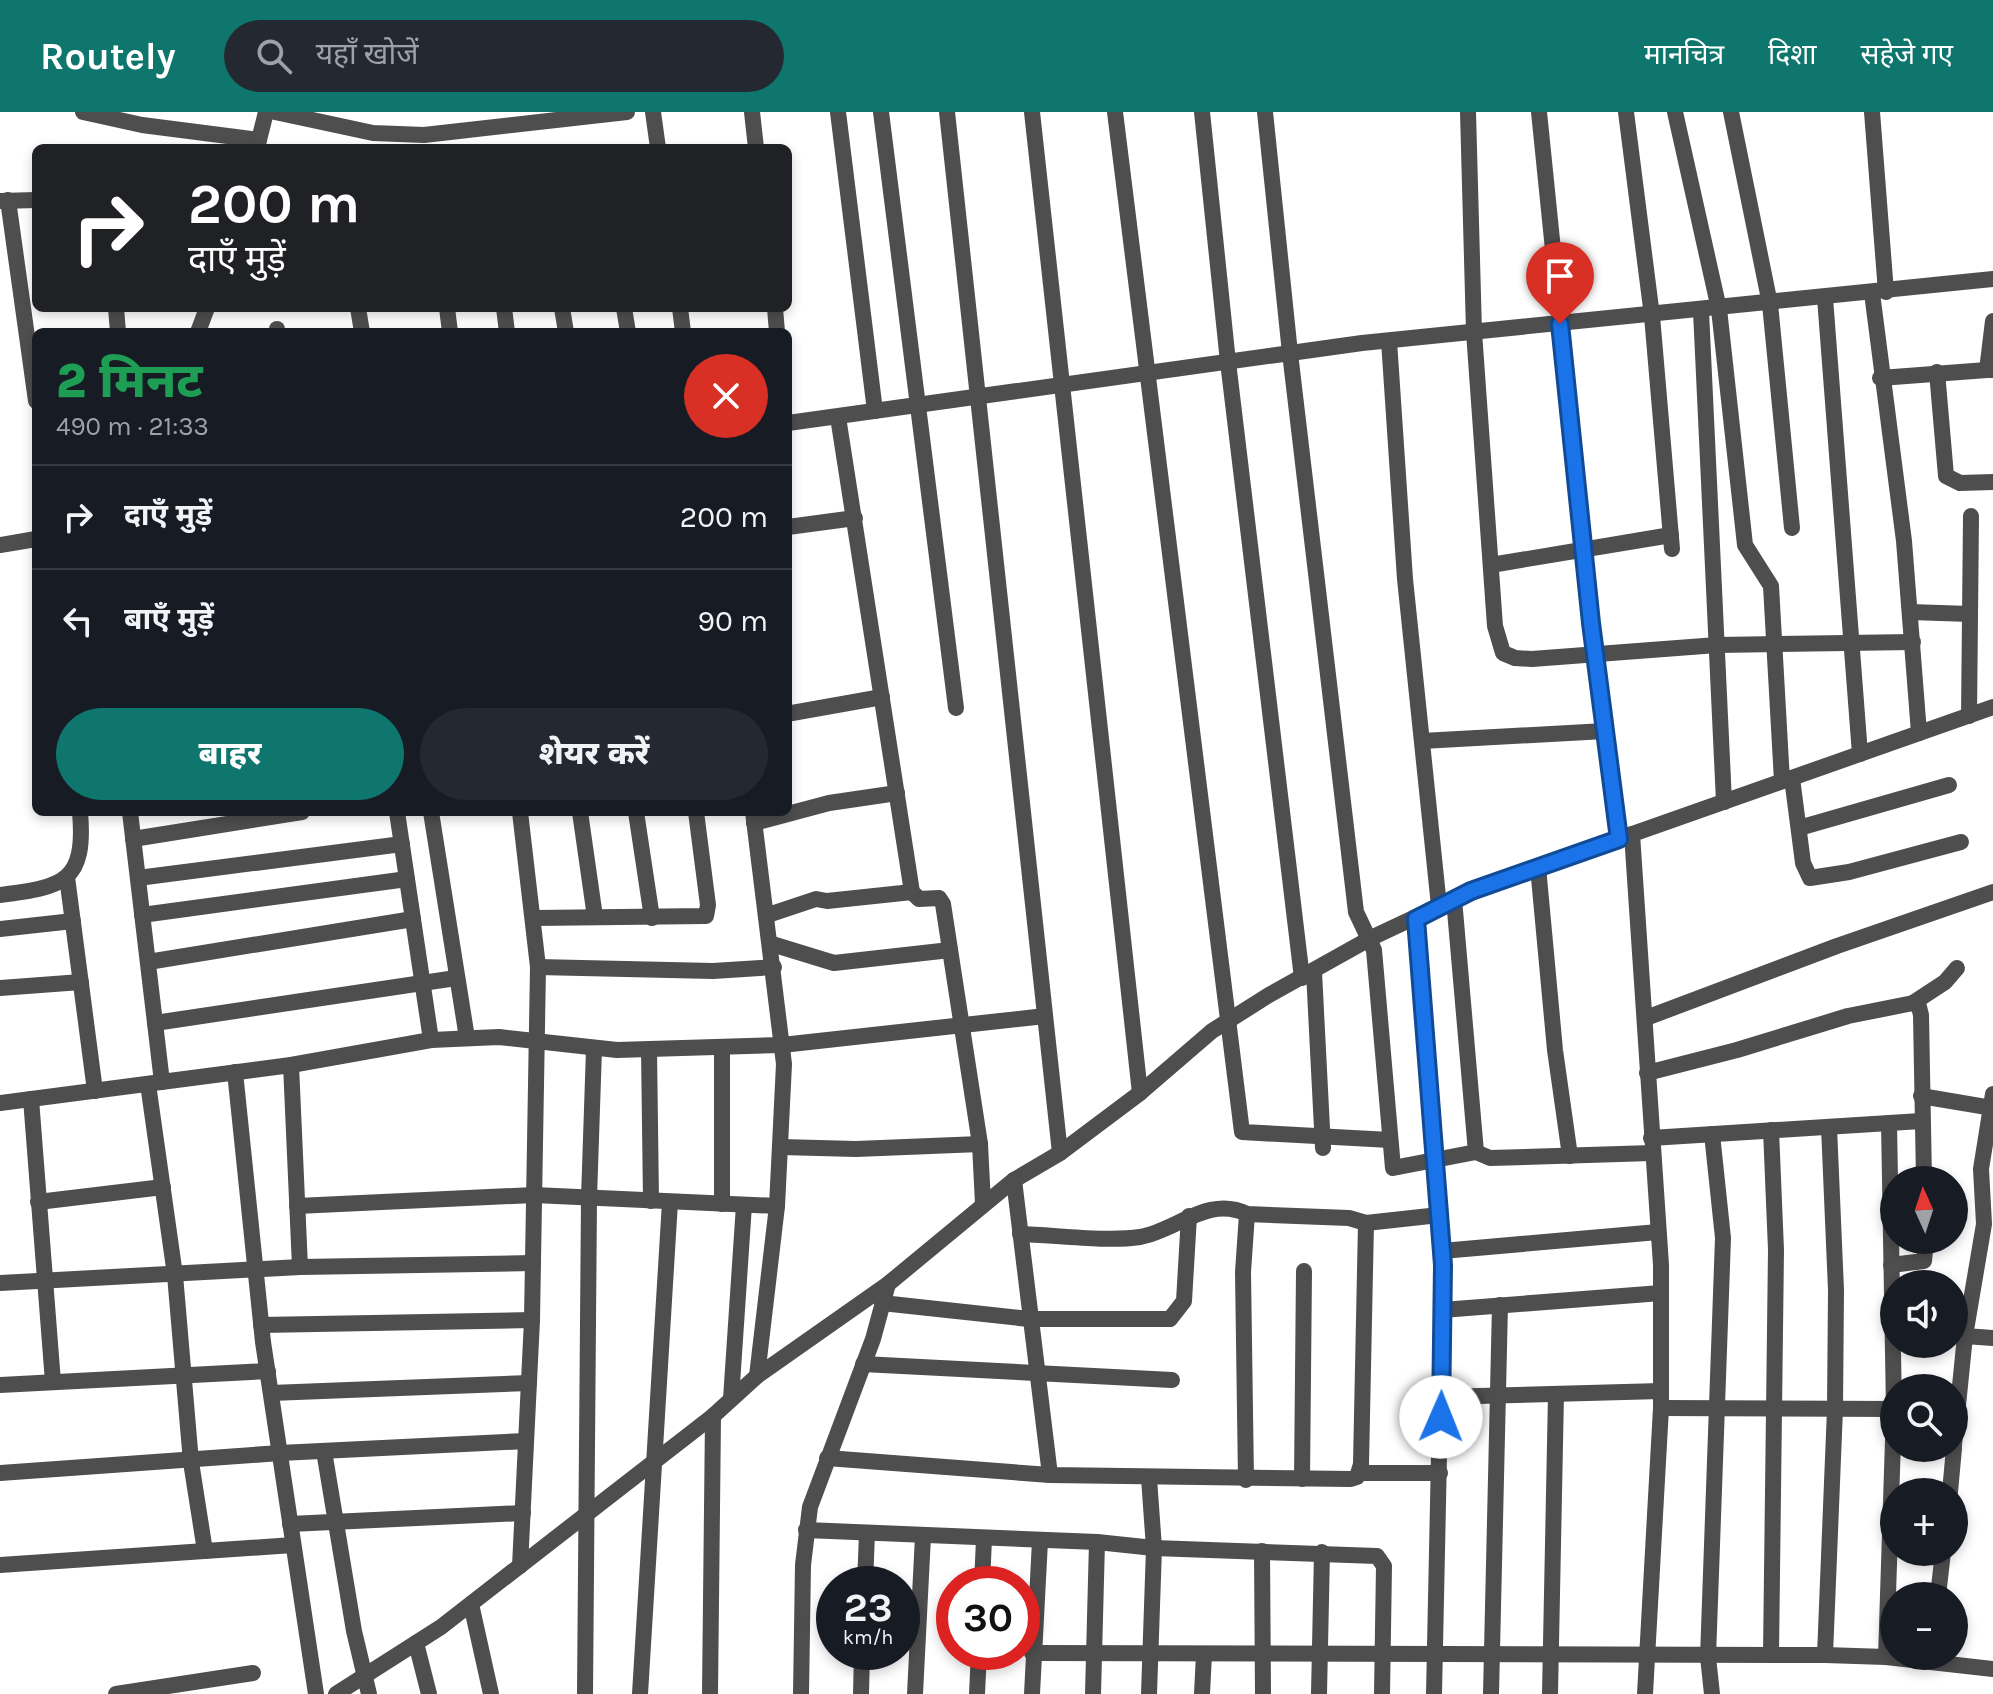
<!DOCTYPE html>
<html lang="hi">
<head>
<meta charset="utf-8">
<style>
  body { margin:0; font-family:Karla,"Noto Sans Devanagari",sans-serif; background:#242831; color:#f1f3f6; height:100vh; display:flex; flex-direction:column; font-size:30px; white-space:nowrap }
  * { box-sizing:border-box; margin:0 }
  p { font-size:26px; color:#9ea1a6 }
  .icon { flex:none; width:44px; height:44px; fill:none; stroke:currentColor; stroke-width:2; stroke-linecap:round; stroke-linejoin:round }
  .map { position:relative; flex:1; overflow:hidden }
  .sheet { position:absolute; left:32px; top:216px; width:760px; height:488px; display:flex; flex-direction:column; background:#171b24; border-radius:12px; box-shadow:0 4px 12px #0003 }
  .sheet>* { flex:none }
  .banner { position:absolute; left:32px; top:32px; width:760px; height:168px; border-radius:12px; box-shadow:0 4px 12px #0003; background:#202124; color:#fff; overflow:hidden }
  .needle { width:52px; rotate:357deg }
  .controls { position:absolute; left:1880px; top:1054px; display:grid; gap:16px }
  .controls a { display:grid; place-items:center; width:88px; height:88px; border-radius:50%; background:#171b24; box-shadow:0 4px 12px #0003; font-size:40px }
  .speed { position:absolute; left:816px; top:1454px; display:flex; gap:16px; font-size:40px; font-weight:700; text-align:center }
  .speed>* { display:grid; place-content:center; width:104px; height:104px; border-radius:50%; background:#171b24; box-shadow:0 4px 12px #0003; line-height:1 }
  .speed small { font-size:20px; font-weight:400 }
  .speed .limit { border:12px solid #d22; background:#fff; color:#111 }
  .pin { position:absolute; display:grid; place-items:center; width:68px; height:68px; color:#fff; margin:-82px -34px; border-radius:50% 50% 50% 0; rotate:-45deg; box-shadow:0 0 8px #0007 }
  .pin .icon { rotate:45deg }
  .me { position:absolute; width:88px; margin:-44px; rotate:1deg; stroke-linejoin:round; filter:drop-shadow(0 0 6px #0008) }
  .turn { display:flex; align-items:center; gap:28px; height:168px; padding:0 24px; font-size:36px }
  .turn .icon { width:104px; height:104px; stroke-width:2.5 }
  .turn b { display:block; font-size:56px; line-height:68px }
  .round { display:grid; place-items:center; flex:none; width:84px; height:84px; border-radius:42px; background:#242831 }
  .head { display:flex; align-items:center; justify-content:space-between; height:136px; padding:0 24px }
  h1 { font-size:48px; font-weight:800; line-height:60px; color:#1e9e55 }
  .action { display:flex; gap:16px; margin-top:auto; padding:16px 24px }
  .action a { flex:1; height:92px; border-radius:48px; background:#0f766e; color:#fff; font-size:32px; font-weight:800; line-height:92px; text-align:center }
  .action a+a { background:#242831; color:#f1f3f6 }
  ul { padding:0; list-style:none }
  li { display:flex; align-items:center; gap:24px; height:104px; padding:0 24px; border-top:2px solid #363941 }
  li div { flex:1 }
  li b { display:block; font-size:30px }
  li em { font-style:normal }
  header { display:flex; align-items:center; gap:48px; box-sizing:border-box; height:112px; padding:0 40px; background:#0f766e; color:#fff }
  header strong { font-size:38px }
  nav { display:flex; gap:44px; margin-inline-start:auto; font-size:28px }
  .search { width:560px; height:72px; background:#242831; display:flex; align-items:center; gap:20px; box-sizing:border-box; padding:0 28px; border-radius:44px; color:#9ea1a6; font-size:30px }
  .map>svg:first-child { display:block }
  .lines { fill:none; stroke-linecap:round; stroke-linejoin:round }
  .minor { stroke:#4e4e4e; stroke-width:16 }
  .route-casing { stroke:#114b97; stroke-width:20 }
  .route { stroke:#1a73e8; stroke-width:14 }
</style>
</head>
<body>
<header>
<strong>Routely</strong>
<div class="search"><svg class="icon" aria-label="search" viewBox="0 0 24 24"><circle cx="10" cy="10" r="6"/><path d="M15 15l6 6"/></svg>यहाँ खोजें</div>
<nav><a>मानचित्र</a><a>दिशा</a><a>सहेजे गए</a></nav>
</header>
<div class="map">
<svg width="1993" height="1582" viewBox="0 0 1993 1582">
  <rect width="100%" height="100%" fill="#fff"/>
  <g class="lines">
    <g class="minor">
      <polyline points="83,0 142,13 259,28"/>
      <polyline points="275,0 373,21 424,23 627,0"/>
      <polyline points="653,0 658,36"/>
      <polyline points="752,0 756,36"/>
      <polyline points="838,0 875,299"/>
      <polyline points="881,0 956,596"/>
      <polyline points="947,0 1060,1041"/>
      <polyline points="1032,0 1140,981"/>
      <polyline points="1115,0 1242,1020 1390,1028"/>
      <polyline points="1202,0 1228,250 1302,866"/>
      <polyline points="1265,0 1290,241 1356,800 1374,838 1393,1056 1476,1040"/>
      <polyline points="1468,0 1474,220 1495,514 1503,541 1515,546 1532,547 1717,533 1913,530"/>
      <polyline points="1539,0 1591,511 1619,727"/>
      <polyline points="1626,0 1652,204 1672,437"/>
      <polyline points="1675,0 1719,197 1745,433 1771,474 1782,669"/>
      <polyline points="1731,0 1770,192 1792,416"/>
      <polyline points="1872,0 1886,180"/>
      <polyline points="257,36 266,0"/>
      <polyline points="8,88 36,289"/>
      <polyline points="0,89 36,88"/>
      <polyline points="1872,181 1904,429 1919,621"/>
      <polyline points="1825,186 1860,642"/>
      <polyline points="116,196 118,220"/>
      <polyline points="358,196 362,220"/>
      <polyline points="447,196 450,220"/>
      <polyline points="504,196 507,220"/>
      <polyline points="562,196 566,220"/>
      <polyline points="624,196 628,220"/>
      <polyline points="680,196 683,220"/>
      <polyline points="775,196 777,220"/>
      <polyline points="1701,199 1724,690"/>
      <polyline points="1993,209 1987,258 1993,258"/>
      <polyline points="277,217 277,220"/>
      <polyline points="198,220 207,196"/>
      <polyline points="1389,229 1405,467 1439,794"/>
      <polyline points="1937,260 1946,364 1960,371 1993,370"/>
      <polyline points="1880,266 1987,258"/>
      <polyline points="838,305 912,780 919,787 939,786 943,792 980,1032 983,1092"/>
      <polyline points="788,311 1362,231 1993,167"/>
      <polyline points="788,415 855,406"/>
      <polyline points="0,433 36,427"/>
      <polyline points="1491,453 1671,423"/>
      <polyline points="1910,500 1970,502"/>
      <polyline points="792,601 882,585"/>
      <polyline points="1969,604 1971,404"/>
      <polyline points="1422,629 1605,619"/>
      <polyline points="1792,666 1803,751 1810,766 1849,760 1961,730"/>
      <polyline points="130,700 162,970"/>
      <polyline points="397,700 431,928"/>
      <polyline points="431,700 467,926"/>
      <polyline points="580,700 595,805"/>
      <polyline points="636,700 652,806"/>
      <polyline points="753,700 784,952 777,1094 757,1264"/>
      <polyline points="754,711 829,691 897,681"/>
      <polyline points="1799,716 1949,673"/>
      <polyline points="1632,722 1661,1153 1661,1296 1645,1582"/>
      <polyline points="133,727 302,700"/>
      <polyline points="1538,755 1555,938 1570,1044"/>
      <polyline points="67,765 95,979"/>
      <polyline points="138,766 402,732"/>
      <path d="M0,783C64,775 86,770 80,700"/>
      <polyline points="1454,787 1476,1040 1490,1046 1652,1041"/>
      <polyline points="142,803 407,767"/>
      <polyline points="768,803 816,787 827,789 912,780"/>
      <polyline points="534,806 706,804 708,793 696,700"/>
      <polyline points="1416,807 1443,1153 1434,1582"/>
      <polyline points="0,817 73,809"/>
      <polyline points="772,832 834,851 950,838"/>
      <polyline points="148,850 413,807"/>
      <polyline points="538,855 713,859 774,855"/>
      <polyline points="1314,860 1323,1036"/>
      <polyline points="0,876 81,870"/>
      <polyline points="1913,891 1945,870 1957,856"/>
      <polyline points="1646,906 1837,834 1993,780"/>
      <polyline points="155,911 456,866"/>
      <polyline points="722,936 722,1092"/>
      <polyline points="649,938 651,1089"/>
      <polyline points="291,953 300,1155"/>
      <polyline points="235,960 263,1230 316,1582"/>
      <polyline points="1647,961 1737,938 1848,904 1913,891 1919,895 1921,903 1924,1068"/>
      <polyline points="148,972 175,1163 191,1350 205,1439"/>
      <polyline points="1993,982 1981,1057 1984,1112 1965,1224 1993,1226"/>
      <polyline points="1921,984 1993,996"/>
      <polyline points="31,987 53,1270"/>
      <polyline points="0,991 291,953 431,928 499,925 617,938 782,933 1045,904"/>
      <polyline points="1712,1022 1723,1126 1708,1545 1712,1582"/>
      <polyline points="1651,1026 1921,1009"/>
      <polyline points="781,1035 856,1037 980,1032"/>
      <polyline points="1014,1068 1050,1363"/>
      <polyline points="38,1090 163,1075"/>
      <polyline points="297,1094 534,1083 777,1094"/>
      <path d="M1020,1122C1055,1123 1107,1130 1140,1125C1176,1119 1208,1083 1247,1102L1349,1106L1366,1111L1439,1103"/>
      <polyline points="1442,1139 1658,1120"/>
      <polyline points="1891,1153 1924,1149 1926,1128"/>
      <polyline points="0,1171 300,1155 533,1151"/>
      <polyline points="882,1191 1029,1207 1170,1207 1184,1189 1189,1104"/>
      <polyline points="1442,1198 1661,1181"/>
      <polyline points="261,1213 532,1208"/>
      <polyline points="863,1252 1172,1268"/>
      <polyline points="0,1273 268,1259"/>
      <polyline points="271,1281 529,1271"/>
      <polyline points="1441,1285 1661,1279"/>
      <polyline points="731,1287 744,1093"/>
      <polyline points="1661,1296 1894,1297"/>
      <polyline points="1954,1333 1965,1224"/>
      <polyline points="324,1339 354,1519 369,1582"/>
      <polyline points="827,1346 1050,1363 1351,1367 1357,1365 1361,1352 1366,1111"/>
      <polyline points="0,1361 280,1341 526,1329"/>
      <polyline points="1359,1361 1440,1361"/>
      <polyline points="1149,1366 1154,1436 1149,1582"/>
      <polyline points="1302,1367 1304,1159"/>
      <polyline points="1246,1368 1243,1160 1247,1102"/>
      <polyline points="1950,1380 1954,1336"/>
      <polyline points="290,1412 523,1401"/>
      <polyline points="806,1418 1097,1430 1093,1582"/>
      <polyline points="1097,1430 1154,1436 1377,1444 1384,1454 1382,1582"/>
      <polyline points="1262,1439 1263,1582"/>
      <polyline points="0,1453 293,1433"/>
      <polyline points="520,1454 532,1208 538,855 520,700"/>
      <polyline points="865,1472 867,1421"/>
      <polyline points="982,1472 984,1427"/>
      <polyline points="1938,1484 1943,1440"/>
      <polyline points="471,1492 491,1582"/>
      <polyline points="416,1531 429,1582"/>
      <polyline points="1032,1541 1825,1543 1886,1545 1993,1557"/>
      <polyline points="1771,1542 1776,1138 1771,1018"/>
      <polyline points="1825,1543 1835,1297 1836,1178 1829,1015"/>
      <polyline points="1886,1545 1894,1297 1889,1011"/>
      <polyline points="116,1582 253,1561"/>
      <polyline points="336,1582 441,1515 713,1304 757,1264 888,1172 1014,1068 1060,1041 1140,981 1212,919 1269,883 1371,826 1471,779 1993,595"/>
      <polyline points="585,1582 589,1086 594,937"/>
      <polyline points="640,1582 670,1090"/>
      <polyline points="710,1582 713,1304"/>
      <polyline points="801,1582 803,1453 810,1395 873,1227 888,1172"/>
      <polyline points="861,1582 862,1540"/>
      <polyline points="915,1582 923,1424"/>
      <polyline points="977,1582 979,1540"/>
      <polyline points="1032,1582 1040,1429"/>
      <polyline points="1202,1582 1204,1542"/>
      <polyline points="1319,1582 1322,1440"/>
      <polyline points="1491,1582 1500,1193"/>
      <polyline points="1550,1582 1556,1282"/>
    </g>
  </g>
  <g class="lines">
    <g class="route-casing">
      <polyline id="route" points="1441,1305 1443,1153 1416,807 1471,779 1619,727 1591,511 1560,212"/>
    </g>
    <use href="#route" class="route"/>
  </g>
</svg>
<div class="controls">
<a><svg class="needle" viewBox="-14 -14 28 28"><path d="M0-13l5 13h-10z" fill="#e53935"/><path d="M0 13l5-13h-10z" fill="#9ea1a6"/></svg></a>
<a><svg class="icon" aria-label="sound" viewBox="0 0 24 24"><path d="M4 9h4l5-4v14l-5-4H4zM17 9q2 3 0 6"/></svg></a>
<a><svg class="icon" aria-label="search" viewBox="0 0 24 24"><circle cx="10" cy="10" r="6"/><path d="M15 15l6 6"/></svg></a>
<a>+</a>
<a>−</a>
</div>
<div class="speed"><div>23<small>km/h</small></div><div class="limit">30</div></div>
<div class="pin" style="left:1560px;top:212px;background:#d93025"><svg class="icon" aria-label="arrive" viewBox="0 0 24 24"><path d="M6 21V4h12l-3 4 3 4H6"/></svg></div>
<svg class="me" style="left:1441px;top:1305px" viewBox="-20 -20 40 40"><circle r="19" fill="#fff"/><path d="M0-13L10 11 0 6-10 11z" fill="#1a73e8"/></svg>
<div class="banner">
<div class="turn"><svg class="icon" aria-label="right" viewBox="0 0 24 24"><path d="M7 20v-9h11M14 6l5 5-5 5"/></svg><div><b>200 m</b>दाएँ मुड़ें</div></div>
</div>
<section class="sheet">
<div class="head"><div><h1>2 मिनट</h1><p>490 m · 21:33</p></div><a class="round" style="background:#d93025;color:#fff"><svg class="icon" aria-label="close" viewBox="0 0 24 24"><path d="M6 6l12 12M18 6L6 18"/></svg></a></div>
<ul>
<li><svg class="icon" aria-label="right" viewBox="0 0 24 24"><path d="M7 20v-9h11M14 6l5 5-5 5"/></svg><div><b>दाएँ मुड़ें</b></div><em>200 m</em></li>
<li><svg class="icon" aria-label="left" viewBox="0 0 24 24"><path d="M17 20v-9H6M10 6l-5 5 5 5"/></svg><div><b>बाएँ मुड़ें</b></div><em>90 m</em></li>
</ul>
<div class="action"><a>बाहर</a><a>शेयर करें</a></div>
</section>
</div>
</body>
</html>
